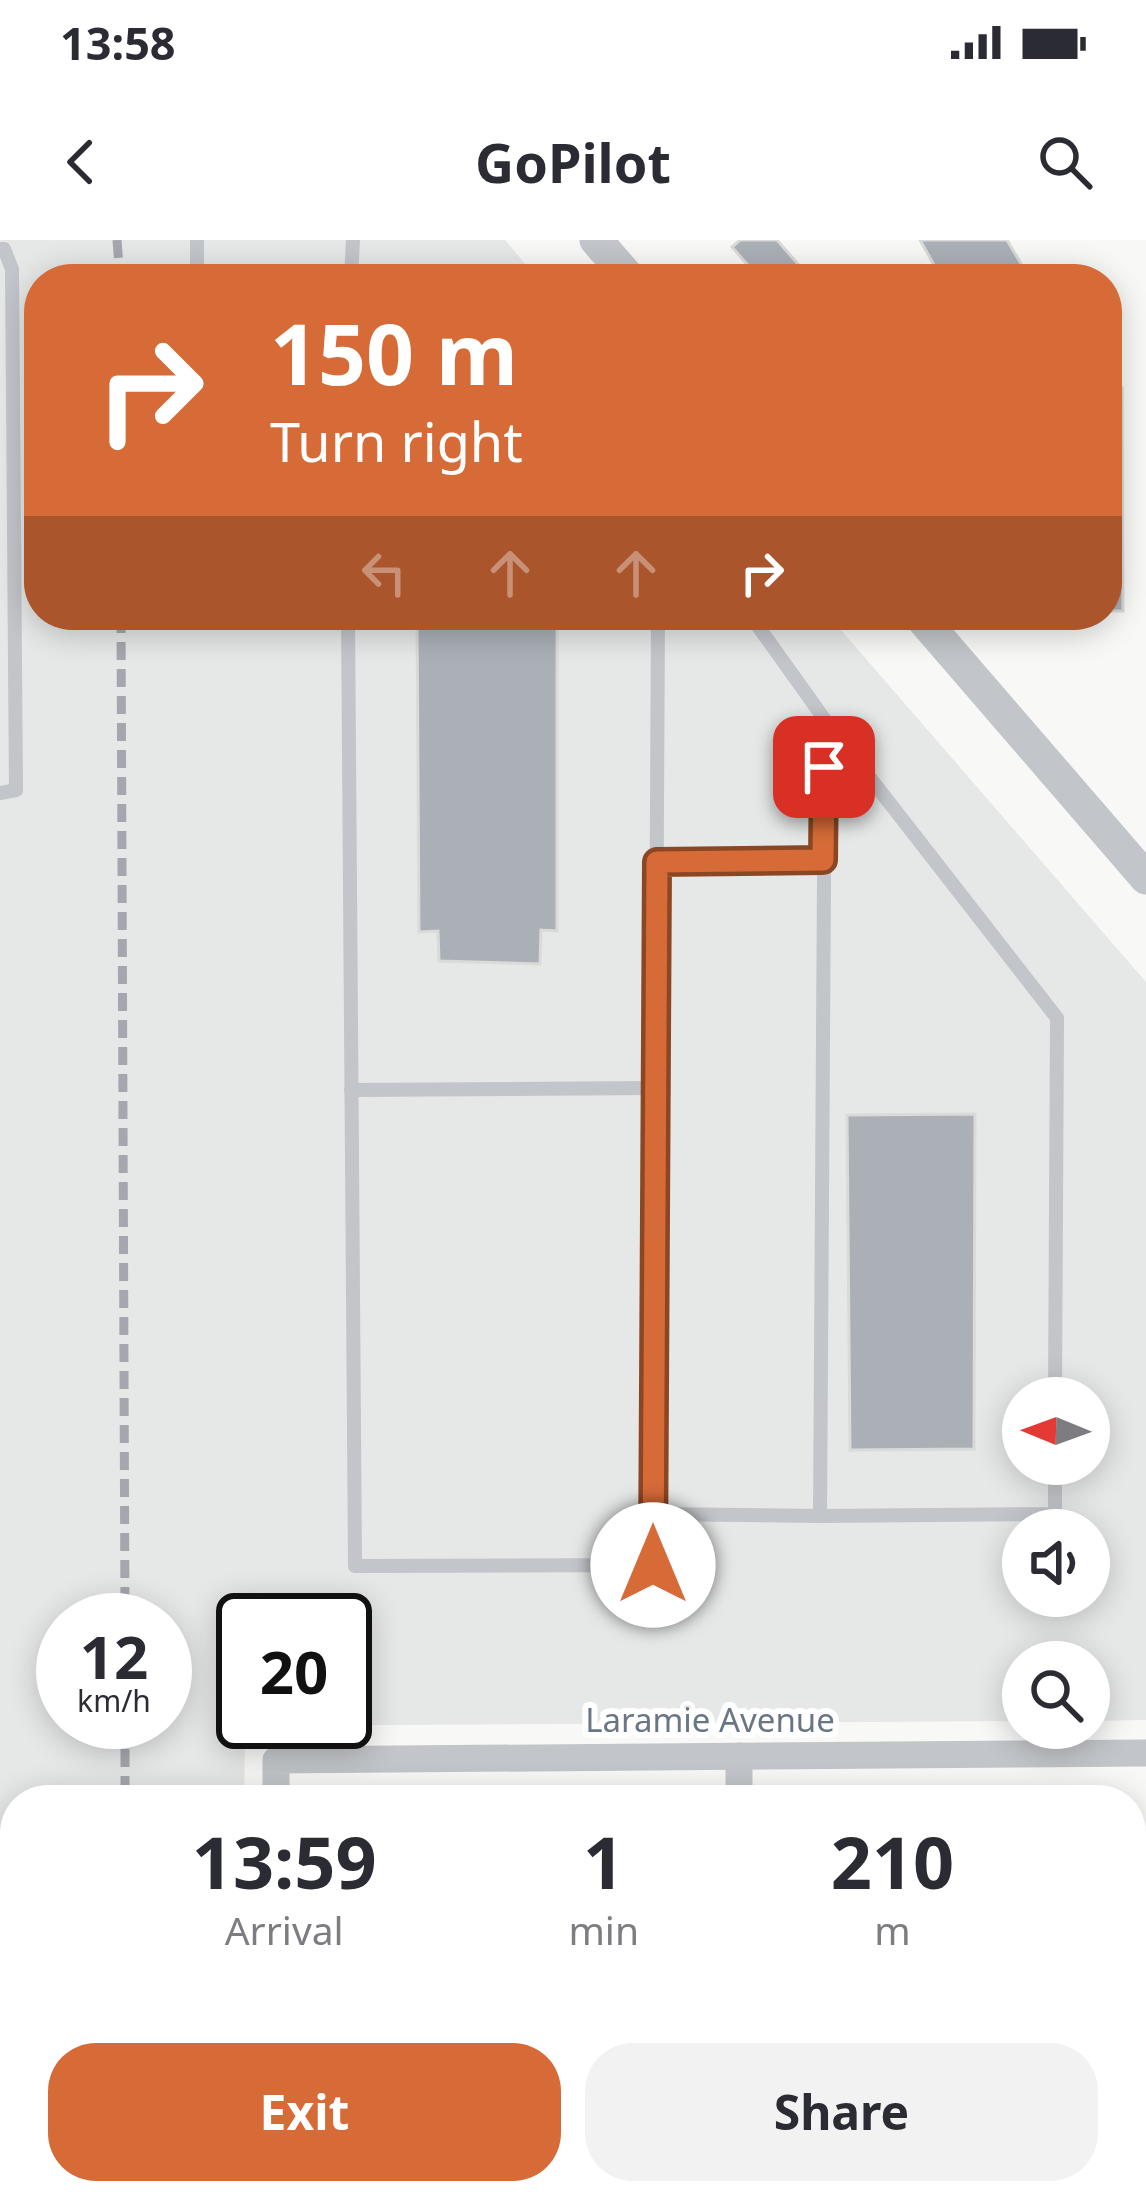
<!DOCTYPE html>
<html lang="en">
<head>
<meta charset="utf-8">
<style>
  body { margin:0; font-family:"Noto Sans",sans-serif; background:#f2f2f3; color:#2b2b33; height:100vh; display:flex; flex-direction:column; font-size:45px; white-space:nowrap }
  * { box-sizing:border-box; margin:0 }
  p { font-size:39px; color:#7c7c81 }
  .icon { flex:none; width:66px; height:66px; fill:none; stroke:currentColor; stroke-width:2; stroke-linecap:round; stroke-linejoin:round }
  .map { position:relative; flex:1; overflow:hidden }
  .panel { position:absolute; left:0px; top:1545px; width:1146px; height:420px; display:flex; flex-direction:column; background:#fff; border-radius:48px 48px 0 0; box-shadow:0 6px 30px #0003 }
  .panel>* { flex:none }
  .hud { position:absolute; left:24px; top:24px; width:1098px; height:366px; border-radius:48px; box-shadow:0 6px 30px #0003; background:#d66b38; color:#fff; overflow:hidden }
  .needle { width:78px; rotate:271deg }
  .buttons { position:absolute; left:1002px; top:1137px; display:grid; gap:24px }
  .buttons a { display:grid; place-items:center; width:108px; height:108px; border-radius:50%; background:#fff; box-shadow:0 6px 30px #0003; font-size:60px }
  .speed { position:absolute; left:36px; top:1353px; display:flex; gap:24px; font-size:60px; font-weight:700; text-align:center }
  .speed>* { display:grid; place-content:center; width:156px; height:156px; border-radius:50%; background:#fff; box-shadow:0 6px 30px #0003; line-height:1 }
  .speed small { font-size:30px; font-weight:400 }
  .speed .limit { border:6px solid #111; border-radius:18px; background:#fff; color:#111 }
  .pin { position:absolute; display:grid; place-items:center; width:102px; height:102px; color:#fff; margin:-51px; border-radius:24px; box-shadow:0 6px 18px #0006 }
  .me { position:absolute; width:132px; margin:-66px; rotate:0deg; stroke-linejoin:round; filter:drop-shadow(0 0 9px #0008) }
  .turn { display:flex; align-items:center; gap:42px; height:252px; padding:0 48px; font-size:54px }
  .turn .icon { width:156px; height:156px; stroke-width:2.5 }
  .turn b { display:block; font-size:84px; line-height:102px }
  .lanes { display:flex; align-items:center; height:114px; padding:0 48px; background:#0003; justify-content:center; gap:60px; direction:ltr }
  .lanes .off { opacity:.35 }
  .eta { display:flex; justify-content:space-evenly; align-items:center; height:204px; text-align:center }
  .eta b { font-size:72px; font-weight:700; line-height:84px }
  .action { display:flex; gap:24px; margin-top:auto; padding:24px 48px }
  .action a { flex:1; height:138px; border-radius:48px; background:#d66b38; color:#fff; font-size:48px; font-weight:700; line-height:138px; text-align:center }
  .action a+a { background:#f2f2f3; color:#2b2b33 }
  .status { display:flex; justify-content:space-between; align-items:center; height:84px; padding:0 60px; background:#fff; direction:ltr }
  .status svg { height:33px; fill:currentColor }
  header { display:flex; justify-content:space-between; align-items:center; height:156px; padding:0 48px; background:#fff; font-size:54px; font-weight:700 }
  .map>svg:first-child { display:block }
  .built { fill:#e6e7e7; fill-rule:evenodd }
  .building { fill:#aab0b6; stroke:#dadad8; stroke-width:3 }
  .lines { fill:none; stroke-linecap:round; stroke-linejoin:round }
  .service { stroke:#c2c5c9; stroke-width:14 }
  .minor { stroke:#c2c5c9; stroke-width:27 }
  .tertiary { stroke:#c2c5c9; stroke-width:33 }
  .rail { stroke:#a4a8ae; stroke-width:9; stroke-dasharray:18 9; stroke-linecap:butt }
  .route-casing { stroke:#8b4624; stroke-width:30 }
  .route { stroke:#d66b38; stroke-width:21 }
  .labels { text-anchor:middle; stroke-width:12; stroke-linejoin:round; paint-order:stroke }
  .street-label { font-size:33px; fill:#6a7685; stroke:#fff }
</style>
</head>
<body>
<div class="status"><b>13:58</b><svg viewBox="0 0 49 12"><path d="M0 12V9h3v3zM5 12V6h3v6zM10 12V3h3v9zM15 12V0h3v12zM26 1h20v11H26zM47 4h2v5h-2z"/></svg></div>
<header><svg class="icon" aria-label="back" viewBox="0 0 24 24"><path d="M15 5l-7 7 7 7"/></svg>GoPilot<svg class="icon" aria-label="search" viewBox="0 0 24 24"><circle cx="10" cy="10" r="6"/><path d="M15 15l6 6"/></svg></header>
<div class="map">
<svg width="1146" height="1965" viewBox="0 0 1146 1965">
  <rect width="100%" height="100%" fill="#f8f8f6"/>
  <path class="built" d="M0,0H505L538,39H39V375H828L1146,742V1480L1089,1481V1422H1023V1481L255,1486L245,1498L244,1560H15V1950H241V1965H0ZM1023,1158H1089V1224H1023ZM1023,1290H1089V1356H1023ZM63,1380H165V1482H63ZM243,1380H345V1482H243Z"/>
  <g class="building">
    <polygon points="740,0 777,0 811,39 760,39 732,7"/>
    <polygon points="920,0 1007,0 1030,39 942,39"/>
    <polygon points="1107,148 1122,148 1123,371 1107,371"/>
    <polygon points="417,375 557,375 557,691 541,690 540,724 439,721 438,691 419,692"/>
    <polygon points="975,874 974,1209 850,1210 847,875"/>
    <polygon points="1131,1600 1138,1600 1139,1604 1146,1604 1146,1644 1136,1644 1136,1672 1131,1672"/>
    <rect x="1131" y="1841" width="15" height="60"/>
  </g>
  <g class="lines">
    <g class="service">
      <polyline points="0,9 4,9 12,29 16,550 0,553"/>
      <polyline points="197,39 197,0"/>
      <polyline points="351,39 353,0"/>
      <polyline points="348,375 355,1326 653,1325 658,375"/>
      <polyline points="750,375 825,480 1057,778 1055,1158"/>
      <polyline points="195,376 195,375"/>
      <polyline points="825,480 820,1276 1055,1274 1055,1224"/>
      <polyline points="657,622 823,620"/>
      <polyline points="351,850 656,848"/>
      <polyline points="654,1274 820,1276"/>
    </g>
    <g class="minor">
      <polyline points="739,1516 739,1560"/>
      <polyline points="276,1560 276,1520 1146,1513"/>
      <polyline points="277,1950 277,1965"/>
      <polyline points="742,1950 742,1965"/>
    </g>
    <g class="tertiary">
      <polyline points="596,0 630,39"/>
      <polyline points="919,375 1146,638"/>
    </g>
    <g class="rail">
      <polyline points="117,0 120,39"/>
      <polyline points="121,375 125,1380"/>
      <polyline points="125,1482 125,1560"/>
      <polyline points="126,1950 126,1965"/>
    </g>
  </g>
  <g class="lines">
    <g class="route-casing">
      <polyline id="route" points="653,1325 657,622 823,620 824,527"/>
    </g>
    <use href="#route" class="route"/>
  </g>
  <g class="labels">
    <g class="street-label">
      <text x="710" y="1492">Laramie Avenue</text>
    </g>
  </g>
</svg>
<div class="buttons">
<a><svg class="needle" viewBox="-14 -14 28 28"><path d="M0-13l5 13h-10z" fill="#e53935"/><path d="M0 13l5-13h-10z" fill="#7c7c81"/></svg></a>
<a><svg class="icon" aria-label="sound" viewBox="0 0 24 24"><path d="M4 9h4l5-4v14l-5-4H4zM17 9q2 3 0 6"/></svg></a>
<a><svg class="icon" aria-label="search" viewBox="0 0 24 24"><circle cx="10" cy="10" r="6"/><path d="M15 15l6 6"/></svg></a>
</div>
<div class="speed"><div>12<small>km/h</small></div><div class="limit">20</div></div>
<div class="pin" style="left:824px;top:527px;background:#d93025"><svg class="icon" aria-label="arrive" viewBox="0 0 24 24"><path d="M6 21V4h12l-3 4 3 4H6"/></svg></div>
<svg class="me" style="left:653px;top:1325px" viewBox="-20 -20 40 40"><circle r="19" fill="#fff"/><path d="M0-13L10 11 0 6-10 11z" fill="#d66b38"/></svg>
<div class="hud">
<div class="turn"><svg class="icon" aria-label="right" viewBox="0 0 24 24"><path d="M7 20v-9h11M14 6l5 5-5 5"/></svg><div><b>150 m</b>Turn right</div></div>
<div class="lanes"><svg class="icon off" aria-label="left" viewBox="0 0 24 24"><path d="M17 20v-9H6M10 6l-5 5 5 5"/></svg><svg class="icon off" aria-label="ahead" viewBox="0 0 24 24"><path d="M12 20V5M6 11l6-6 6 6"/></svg><svg class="icon off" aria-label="ahead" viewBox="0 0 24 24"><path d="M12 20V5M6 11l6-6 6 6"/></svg><svg class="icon" aria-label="right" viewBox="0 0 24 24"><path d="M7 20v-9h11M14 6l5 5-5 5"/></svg></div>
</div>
<section class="panel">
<div class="eta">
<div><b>13:59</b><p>Arrival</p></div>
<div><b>1</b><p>min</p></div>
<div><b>210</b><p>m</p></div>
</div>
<div class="action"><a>Exit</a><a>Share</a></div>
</section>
</div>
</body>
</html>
